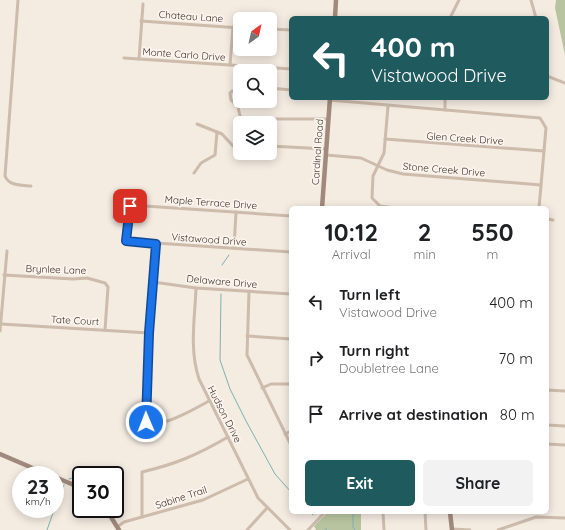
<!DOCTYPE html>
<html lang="en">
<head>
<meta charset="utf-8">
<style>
  body { margin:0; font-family:Quicksand,sans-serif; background:#f2f2f2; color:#202124; height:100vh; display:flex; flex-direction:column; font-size:15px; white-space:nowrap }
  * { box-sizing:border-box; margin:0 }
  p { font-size:13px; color:#757577 }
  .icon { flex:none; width:22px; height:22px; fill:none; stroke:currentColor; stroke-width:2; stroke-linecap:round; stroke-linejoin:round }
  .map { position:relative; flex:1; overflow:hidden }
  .panel { position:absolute; left:289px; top:206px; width:260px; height:308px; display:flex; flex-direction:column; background:#fff; border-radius:6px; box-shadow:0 2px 10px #0003 }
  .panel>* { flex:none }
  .guide { position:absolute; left:289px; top:16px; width:260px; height:84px; border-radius:6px; box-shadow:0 2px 10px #0003; background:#1f5a5e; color:#fff; overflow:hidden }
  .needle { width:26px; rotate:33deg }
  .fabs { position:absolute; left:233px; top:12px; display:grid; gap:8px }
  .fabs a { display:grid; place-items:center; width:44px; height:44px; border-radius:6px; background:#fff; box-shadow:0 2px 10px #0003; font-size:20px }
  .speed { position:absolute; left:12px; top:466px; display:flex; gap:8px; font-size:20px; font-weight:700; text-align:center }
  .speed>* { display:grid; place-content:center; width:52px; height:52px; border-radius:50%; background:#fff; box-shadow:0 2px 10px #0003; line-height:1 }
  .speed small { font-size:10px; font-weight:400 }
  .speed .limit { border:2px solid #111; border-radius:6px; background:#fff; color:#111 }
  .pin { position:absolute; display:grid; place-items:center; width:34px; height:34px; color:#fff; margin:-17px; border-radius:8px; box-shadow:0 2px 6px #0006 }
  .me { position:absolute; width:44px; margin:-22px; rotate:359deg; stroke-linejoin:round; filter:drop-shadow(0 0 3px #0008) }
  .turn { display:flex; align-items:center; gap:14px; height:84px; padding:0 16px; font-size:18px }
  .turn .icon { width:52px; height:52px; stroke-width:2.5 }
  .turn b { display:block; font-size:28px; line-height:34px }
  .eta { display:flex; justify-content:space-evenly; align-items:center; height:68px; text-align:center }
  .eta b { font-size:24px; font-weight:700; line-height:28px }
  .cta { display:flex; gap:8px; margin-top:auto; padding:8px 16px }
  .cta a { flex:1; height:46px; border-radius:6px; background:#1f5a5e; color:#fff; font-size:16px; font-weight:700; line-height:46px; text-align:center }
  .cta a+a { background:#f2f2f2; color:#202124 }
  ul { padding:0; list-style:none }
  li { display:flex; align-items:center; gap:12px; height:56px; padding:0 16px }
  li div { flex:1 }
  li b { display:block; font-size:15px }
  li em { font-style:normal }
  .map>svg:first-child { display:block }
  .green { fill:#b8c4a0 }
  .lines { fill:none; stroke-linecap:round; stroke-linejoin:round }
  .stream { stroke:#7fb0b2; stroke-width:1 }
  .street { stroke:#cdbbac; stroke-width:3 }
  .secondary { stroke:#a18a7d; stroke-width:4.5 }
  .route-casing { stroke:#114b97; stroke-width:10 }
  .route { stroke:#1a73e8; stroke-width:7 }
  .labels { text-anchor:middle; stroke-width:3.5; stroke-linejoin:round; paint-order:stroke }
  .street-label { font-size:10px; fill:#3b302b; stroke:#fbf5ee }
</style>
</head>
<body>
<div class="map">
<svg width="565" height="530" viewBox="0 0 565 530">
  <rect width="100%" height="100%" fill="#f4ebe1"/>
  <g class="green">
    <polygon points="556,0 565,0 565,55 555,8"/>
    <polygon points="328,512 361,512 361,530 316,530 314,526"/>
  </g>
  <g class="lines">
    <g class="stream">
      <polyline points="222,265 229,255"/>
      <polyline points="221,294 220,360 230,389 246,421 275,474 291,492"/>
      <polyline points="69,479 76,477"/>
      <polyline points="55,502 58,500 64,485"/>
      <polyline points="310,512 313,515"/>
      <polyline points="353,512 353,527 355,530"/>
      <polyline points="325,528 327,530"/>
      <polyline points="47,530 53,513 52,509"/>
    </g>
    <g class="street">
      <path d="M18,0L5,176C9,186 21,185 31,186"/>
      <polyline points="531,0 536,18"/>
      <polyline points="450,18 459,0"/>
      <polyline points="141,21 240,28"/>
      <polyline points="270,29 291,30"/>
      <polyline points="124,58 291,69"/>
      <polyline points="139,59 143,4"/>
      <polyline points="230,65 233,27"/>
      <polyline points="547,76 565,83"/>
      <polyline points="270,88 291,90"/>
      <polygon points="232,91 238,94 238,107 231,100 230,93"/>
      <polyline points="329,100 540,118 546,128 539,208"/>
      <polyline points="388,106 384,153 373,176 372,198 380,206 395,208"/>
      <polyline points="238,107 240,116 244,119 328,119"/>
      <polyline points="445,110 445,98"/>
      <polyline points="197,124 222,134 233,146 240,147"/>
      <polyline points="385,139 544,151"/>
      <polyline points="270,146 326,149"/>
      <polyline points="326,155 361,158 387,170 403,174 541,185"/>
      <polyline points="194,173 201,163 215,155 217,132"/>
      <polyline points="291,216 130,205 126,241 291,252"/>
      <polyline points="114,217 128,218"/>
      <polyline points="547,219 553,220"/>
      <path d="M156,244L145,420C155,433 198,407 209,401"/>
      <polyline points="234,248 236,212"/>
      <polyline points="4,275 73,279 87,278 105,283 108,287 105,330"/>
      <polyline points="153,282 196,288 291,294"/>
      <path d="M196,288C195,318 189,349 199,379L258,498L290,530"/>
      <polyline points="249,291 247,355 291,445"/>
      <polyline points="1,324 149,333"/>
      <polyline points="0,331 7,251"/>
      <polyline points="247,336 291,339"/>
      <polyline points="262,388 271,384 291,384"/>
      <polyline points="547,390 565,391"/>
      <polyline points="547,425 565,426"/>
      <polyline points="285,434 291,431"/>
      <polyline points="547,444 565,445"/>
      <polyline points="383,512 384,530"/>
      <polyline points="425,512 426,530"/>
      <path d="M142,517V472C176,464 197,455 228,437"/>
      <polyline points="117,527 124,522 203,500 248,479"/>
      <polyline points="452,529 470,530"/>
      <polyline points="247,530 267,508"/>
      <polyline points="308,530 325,512"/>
      <polyline points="498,530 536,517 565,518"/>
    </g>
    <g class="secondary">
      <polyline points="335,18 336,0"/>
      <polyline points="322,208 330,98"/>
      <polyline points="0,454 49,475"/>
      <polyline points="55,477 81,488"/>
      <polyline points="106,509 119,530"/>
      <polyline points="450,512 452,530"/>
    </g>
  </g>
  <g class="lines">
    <g class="route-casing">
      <polyline id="route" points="130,206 126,241 156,244 149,333 146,422"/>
    </g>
    <use href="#route" class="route"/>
  </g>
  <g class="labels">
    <g class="street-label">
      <text transform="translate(191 16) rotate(4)" y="4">Chateau Lane</text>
      <text transform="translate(184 54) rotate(4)" y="4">Monte Carlo Drive</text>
      <text transform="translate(465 138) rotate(4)" y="4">Glen Creek Drive</text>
      <text transform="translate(317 152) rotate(-86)" y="4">Cardinal Road</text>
      <text transform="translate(444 169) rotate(5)" y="4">Stone Creek Drive</text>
      <text transform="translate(211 202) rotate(4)" y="4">Maple Terrace Drive</text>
      <text transform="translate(209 239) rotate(4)" y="4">Vistawood Drive</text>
      <text transform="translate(56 269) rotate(2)" y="4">Brynlee Lane</text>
      <text transform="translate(222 281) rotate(5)" y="4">Delaware Drive</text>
      <text transform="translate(75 320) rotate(3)" y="4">Tate Court</text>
      <text transform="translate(225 414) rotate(63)" y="4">Hudson Drive</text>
      <text transform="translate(181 497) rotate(-18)" y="4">Sabine Trail</text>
    </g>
  </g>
</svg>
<div class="fabs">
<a><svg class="needle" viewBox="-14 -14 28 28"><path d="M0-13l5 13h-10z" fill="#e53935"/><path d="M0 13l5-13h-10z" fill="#757577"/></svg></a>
<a><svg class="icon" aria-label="search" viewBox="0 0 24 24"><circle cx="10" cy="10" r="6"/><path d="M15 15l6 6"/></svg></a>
<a><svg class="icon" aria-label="layers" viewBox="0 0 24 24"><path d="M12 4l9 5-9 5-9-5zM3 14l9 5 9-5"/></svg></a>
</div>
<div class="speed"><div>23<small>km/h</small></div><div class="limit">30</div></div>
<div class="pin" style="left:130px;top:206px;background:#d93025"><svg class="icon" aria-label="arrive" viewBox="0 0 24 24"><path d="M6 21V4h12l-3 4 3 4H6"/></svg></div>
<svg class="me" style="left:146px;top:422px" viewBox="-20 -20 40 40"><circle r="17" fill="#1a73e8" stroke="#fff" stroke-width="3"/><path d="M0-11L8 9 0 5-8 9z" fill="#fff"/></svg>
<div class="guide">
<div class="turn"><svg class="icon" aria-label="left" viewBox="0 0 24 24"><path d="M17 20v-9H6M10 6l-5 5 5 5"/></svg><div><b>400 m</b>Vistawood Drive</div></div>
</div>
<section class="panel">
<div class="eta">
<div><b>10:12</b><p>Arrival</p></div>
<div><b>2</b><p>min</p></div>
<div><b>550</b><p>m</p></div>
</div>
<ul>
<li><svg class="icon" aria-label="left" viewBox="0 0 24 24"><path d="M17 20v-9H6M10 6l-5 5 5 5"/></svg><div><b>Turn left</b><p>Vistawood Drive</p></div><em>400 m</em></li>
<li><svg class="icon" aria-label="right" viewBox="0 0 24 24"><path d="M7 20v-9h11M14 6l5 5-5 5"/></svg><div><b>Turn right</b><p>Doubletree Lane</p></div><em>70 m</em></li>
<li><svg class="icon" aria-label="arrive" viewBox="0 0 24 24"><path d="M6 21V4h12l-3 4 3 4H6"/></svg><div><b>Arrive at destination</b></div><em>80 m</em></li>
</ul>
<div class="cta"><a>Exit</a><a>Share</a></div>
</section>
</div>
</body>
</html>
